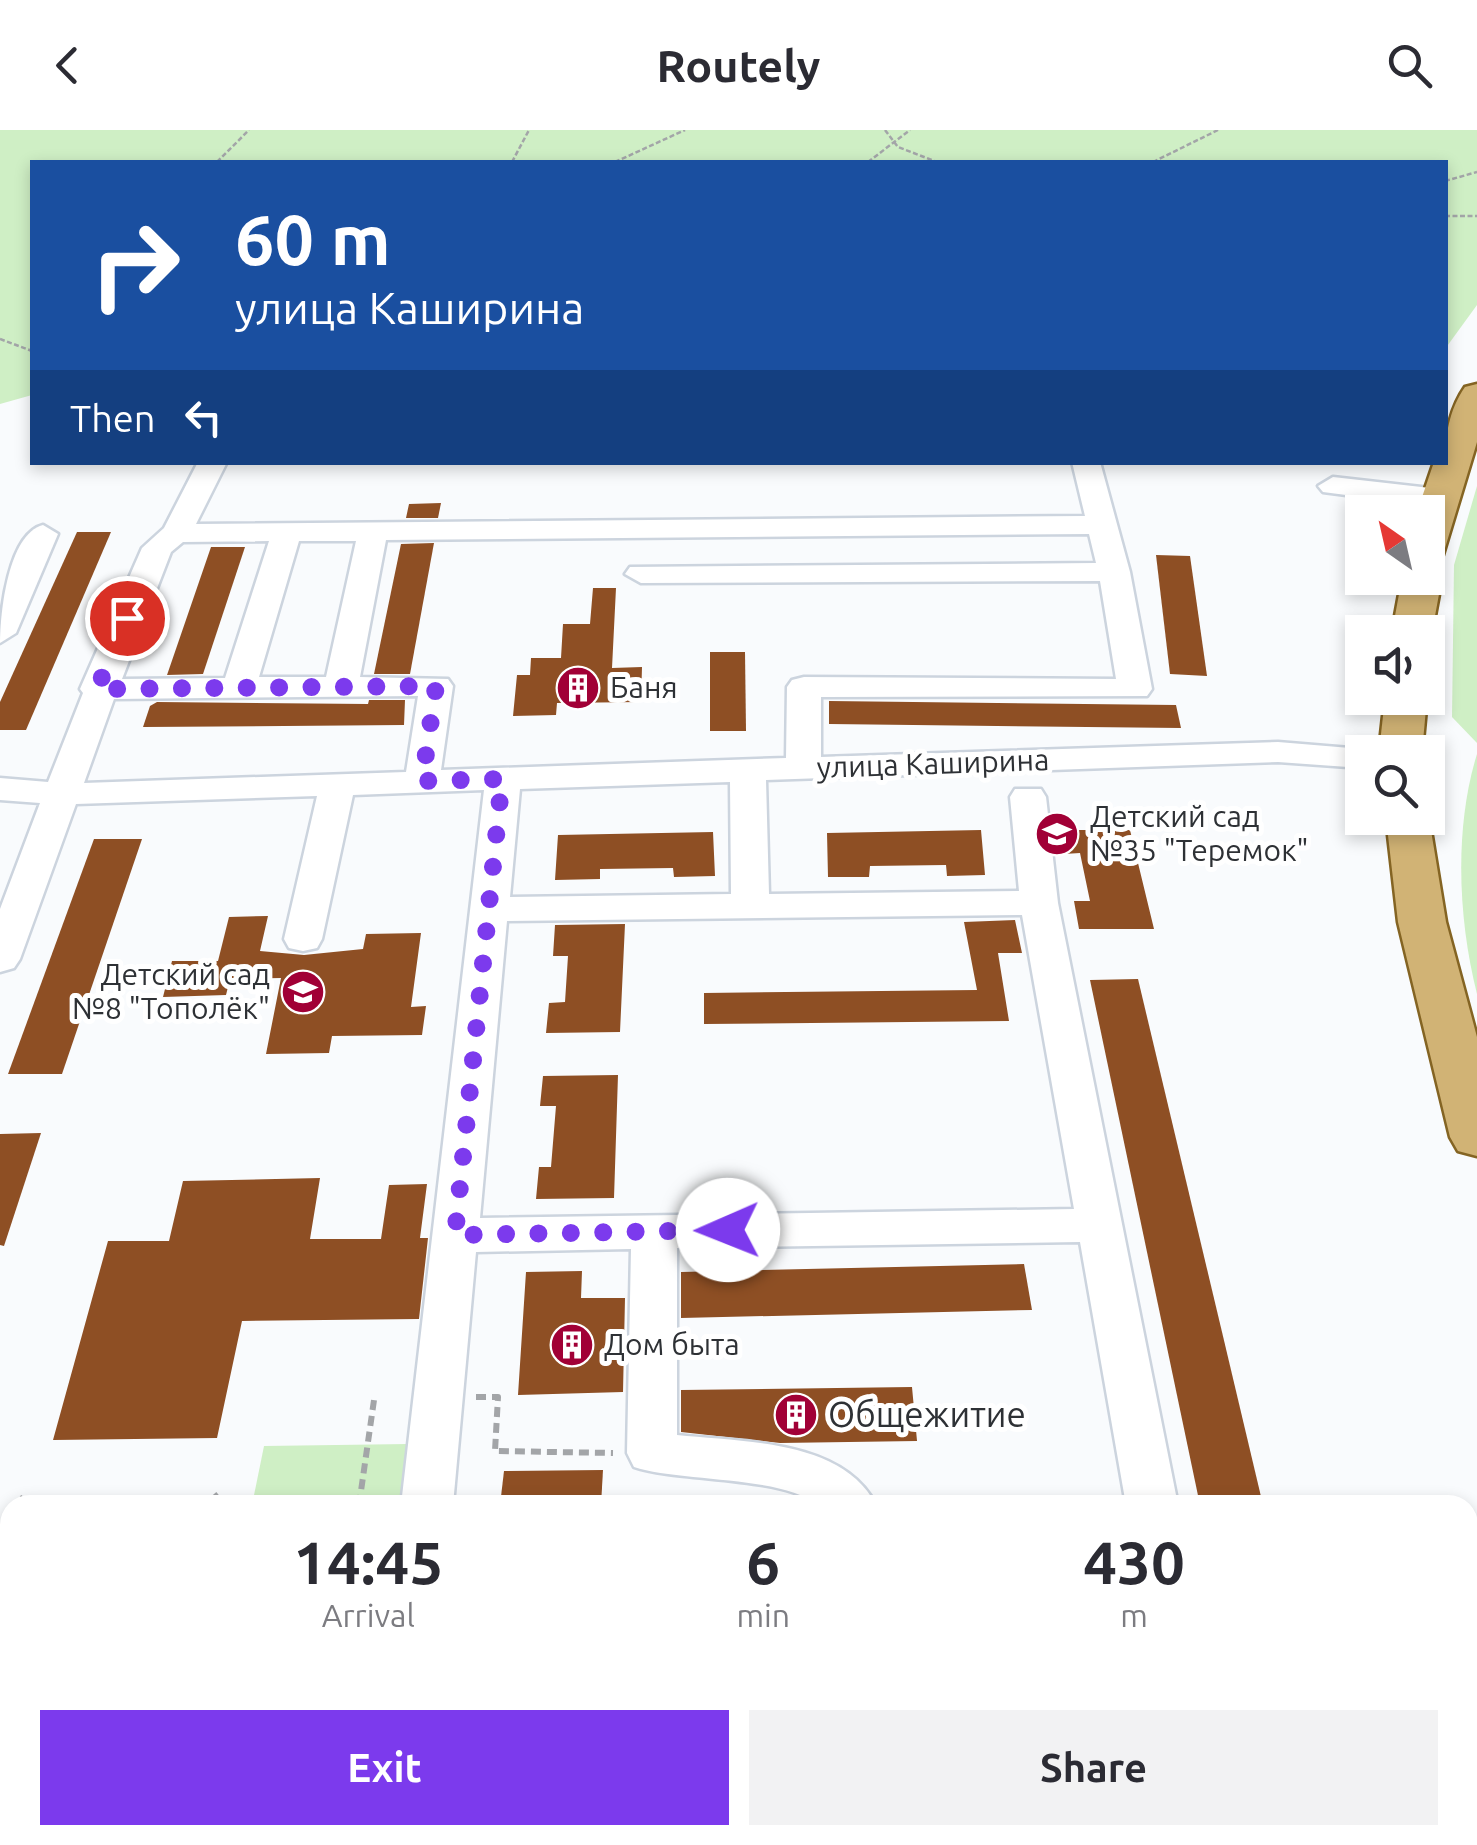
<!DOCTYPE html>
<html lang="en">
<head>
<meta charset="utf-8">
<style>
  body { margin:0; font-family:Ubuntu,sans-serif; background:#f2f2f3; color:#2b2b33; height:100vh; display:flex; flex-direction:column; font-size:38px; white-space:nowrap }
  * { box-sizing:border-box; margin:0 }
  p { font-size:32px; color:#7c7c81 }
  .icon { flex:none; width:55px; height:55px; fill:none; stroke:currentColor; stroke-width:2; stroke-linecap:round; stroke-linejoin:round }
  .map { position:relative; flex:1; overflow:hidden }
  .drawer { position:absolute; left:0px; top:1365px; width:1478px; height:350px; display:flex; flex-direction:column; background:#fff; border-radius:30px 30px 0 0; box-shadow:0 5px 15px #0003 }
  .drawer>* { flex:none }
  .guide { position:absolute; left:30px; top:30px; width:1418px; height:305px; border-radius:0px; box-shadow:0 5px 15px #0003; background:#1a4fa0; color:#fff; overflow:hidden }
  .needle { width:65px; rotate:326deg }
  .buttons { position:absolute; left:1345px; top:365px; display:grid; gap:20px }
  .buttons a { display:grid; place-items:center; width:100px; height:100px; border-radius:0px; background:#fff; box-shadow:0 5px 15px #0003; font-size:50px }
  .pin { position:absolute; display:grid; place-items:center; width:85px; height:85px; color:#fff; margin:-42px; border:5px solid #fff; border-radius:50%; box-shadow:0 2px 10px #0007 }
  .me { position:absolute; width:110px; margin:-55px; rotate:269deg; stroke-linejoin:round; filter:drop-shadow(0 0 8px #0008) }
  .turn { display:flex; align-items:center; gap:35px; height:210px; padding:0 40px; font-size:45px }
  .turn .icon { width:130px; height:130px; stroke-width:2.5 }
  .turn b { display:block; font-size:70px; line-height:85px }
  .then { display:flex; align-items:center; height:95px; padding:0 40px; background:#0003; gap:20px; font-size:38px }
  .eta { display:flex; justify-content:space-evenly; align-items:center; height:170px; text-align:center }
  .eta b { font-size:60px; font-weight:700; line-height:70px }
  .action { display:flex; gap:20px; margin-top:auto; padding:20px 40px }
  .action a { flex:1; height:115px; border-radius:0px; background:#7c3aed; color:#fff; font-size:40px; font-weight:700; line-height:115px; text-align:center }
  .action a+a { background:#f2f2f3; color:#2b2b33 }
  header { display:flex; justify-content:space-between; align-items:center; height:130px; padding:0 40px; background:#fff; font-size:45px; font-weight:700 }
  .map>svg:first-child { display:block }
  .green { fill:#cfefc5 }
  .building { fill:#8e4f24 }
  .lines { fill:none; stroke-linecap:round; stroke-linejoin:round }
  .minor-casing { stroke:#ccd4de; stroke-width:5 }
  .major-casing { stroke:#846423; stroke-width:5 }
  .path-far1 { stroke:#a3a5a8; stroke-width:2.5; stroke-dasharray:5 2.5; stroke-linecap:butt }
  .path { stroke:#a3a5a8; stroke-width:6; stroke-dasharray:10 6; stroke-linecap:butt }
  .minor { fill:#fff; fill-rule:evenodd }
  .major { fill:#d1b375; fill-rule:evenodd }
  .route { stroke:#7c3aed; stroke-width:18; stroke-dasharray:0 32.4 }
  .labels { text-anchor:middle; stroke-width:10; stroke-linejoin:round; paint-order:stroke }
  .poi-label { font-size:30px; fill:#2e3135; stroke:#fff; text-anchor:start }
  .street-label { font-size:30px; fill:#2e3135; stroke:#fff }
  .near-poi-label { font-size:35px; fill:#2e3135; stroke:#fff; text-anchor:start }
</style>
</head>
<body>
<header><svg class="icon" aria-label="back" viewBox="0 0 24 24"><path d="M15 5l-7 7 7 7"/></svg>Routely<svg class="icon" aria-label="search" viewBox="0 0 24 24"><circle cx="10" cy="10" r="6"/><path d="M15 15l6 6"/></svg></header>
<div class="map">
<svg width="1477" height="1715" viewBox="0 0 1477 1715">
  <rect width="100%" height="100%" fill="#f9fbfd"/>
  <g class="green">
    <polygon points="0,0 1477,0 1477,175 1445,219 1445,32 32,32 32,265 0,274"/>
    <polygon points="1477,356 1477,613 1452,587 1454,435"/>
    <path d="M1477,624V864C1458,789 1454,698 1477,624Z"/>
    <polygon points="408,1314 421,1332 416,1375 252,1375 264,1316"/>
    <polygon points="0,1403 10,1409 10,1589 0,1588"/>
  </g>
  <g class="building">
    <polygon points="441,373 438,388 406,388 409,374"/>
    <polygon points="77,402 111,402 26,600 0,600 0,572"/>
    <polygon points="434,413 410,544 374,544 401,414"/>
    <polygon points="211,417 245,417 203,544 167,545"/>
    <polygon points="1156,425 1190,426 1207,546 1170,544"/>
    <polygon points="593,458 616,458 612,538 642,537 641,572 557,573 556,585 513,586 517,545 530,545 531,528 561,528 563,494 590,494"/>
    <polygon points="710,522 745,522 746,601 710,601"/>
    <polygon points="369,570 405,570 404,595 143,597 150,576 157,572 368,574"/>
    <polygon points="829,571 1176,575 1181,598 829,594"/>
    <polygon points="981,700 985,745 947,746 946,735 870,736 869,747 828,747 827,703"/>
    <polygon points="1060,700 1130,700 1154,799 1079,799 1074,771 1090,771 1080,723 1064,724"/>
    <polygon points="713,702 715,746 674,747 673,738 600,739 600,749 555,750 558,705"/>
    <polygon points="94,709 142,709 62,944 8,944"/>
    <polygon points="268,786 260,821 304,825 363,819 366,804 421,803 411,877 426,876 422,905 332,906 329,923 266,924 281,848 230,849 226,865 163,867 172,831 218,831 229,787"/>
    <polygon points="1015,790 1022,823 998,823 1009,891 704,894 704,863 977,860 964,792"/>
    <polygon points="625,794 620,902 546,903 549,873 565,872 568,826 553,826 555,795"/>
    <polygon points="1138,849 1222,1202 1263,1375 1200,1375 1090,850"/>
    <polygon points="618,945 614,1068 536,1069 539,1037 551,1037 556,976 540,976 543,946"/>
    <polygon points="41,1003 4,1116 0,1115 0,1004"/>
    <polygon points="320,1048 310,1109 381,1109 389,1055 427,1054 420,1108 428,1108 419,1189 242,1191 217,1308 53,1310 108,1111 169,1111 183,1051"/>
    <polygon points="1024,1134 1032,1180 681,1188 681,1142"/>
    <polygon points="582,1141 581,1168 625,1168 623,1262 518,1265 526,1142"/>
    <polygon points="912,1257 917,1311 780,1313 681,1302 681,1260"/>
    <polygon points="603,1340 601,1375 500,1375 504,1341"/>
  </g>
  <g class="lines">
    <g class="minor-casing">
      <g id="minor">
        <path d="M198,332H227L196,394L1085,386L1072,332H1100L1130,442L1152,559L1147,566L821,567V627L1278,612L1374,620L1376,622H1362V638L1278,632L766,650L769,764L1019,761L1010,667L1015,659H1041L1046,667L1058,773L1178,1375H1126L1080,1112L677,1118V1305C741,1312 843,1309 876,1375H816C787,1346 678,1352 634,1337L627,1323L631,1119L476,1122L453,1375H401L484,660L353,665L322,809L317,818L303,821L289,818L284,809L317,666L76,674L20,829L14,838L0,842V779L40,673L0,670V648L48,652L83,563L80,559L142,418L164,398ZM1089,404L1096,433L630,437L625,444L641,453L1100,451L1116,549L804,547L792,550L787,557L786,628L441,640L453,556L448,549L360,547L386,410ZM269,411L225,548L122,549L171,422L183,412ZM299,411H356L326,547H259ZM418,566L406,642L84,653L114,569ZM730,652L731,764L510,767L520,659ZM1022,785L1074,1079L480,1088L507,791Z"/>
        <polygon points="1333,347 1439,359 1454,368 1439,377 1323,362 1318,356"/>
        <path d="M43,395L58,404L16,503L0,513C0,483 8,404 43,395Z"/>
        <polygon points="1469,1632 1477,1635 1477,1683 1468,1687"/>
        <polygon points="363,1705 421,1705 420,1715 362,1715"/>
        <polygon points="1185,1705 1243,1705 1245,1715 1187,1715"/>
        <polygon points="1377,1705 1443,1705 1439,1715 1373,1715"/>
      </g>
    </g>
    <g class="major-casing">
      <g id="major">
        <path d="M1477,254V312L1442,428L1428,431V382H1417L1434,332H1445C1445,306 1449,280 1465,257Z"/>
        <polygon points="1428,438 1442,448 1432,502 1428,509 1428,502 1392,502 1402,448 1428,448"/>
        <polygon points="1385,568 1427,568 1422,622 1379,622"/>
        <polygon points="1428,682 1446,792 1477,907 1477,1026 1458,1021 1450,1007 1398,792 1386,688 1428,688"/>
      </g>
    </g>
    <g class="path-far1">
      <polyline points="885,0 898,17 937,32"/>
      <polyline points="217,32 249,0"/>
      <polyline points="512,32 529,0"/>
      <polyline points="615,32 685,0"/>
      <polyline points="868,32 910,0"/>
      <polyline points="1153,32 1218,0"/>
      <polyline points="1445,51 1477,42"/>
      <polyline points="1445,86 1477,86"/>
      <polyline points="0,209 32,221"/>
    </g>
    <g class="path">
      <polyline points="476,1267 498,1267 495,1321 613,1323"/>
      <polyline points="214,1364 223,1375"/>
      <polyline points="18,1375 24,1366"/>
      <polyline points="359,1375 374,1270"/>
      <polyline points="0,1406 10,1389"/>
    </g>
    <use href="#minor" class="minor"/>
    <use href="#major" class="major"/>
  </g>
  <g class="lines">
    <polyline class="route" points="127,488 97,559 436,556 422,651 502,649 455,1105 728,1100"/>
  </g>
  <defs>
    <g id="building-disc" transform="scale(2.25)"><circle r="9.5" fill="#a10036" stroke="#fff"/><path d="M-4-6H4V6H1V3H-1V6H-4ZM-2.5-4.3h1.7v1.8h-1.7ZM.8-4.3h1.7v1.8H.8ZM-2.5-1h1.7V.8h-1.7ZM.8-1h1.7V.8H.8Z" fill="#fff"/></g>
    <g id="school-disc" transform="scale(2.25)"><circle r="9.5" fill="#a10036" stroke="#fff"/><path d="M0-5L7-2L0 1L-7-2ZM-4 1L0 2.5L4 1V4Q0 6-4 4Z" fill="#fff"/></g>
  </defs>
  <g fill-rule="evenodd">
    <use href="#building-disc" x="578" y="558"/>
    <use href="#school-disc" x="1057" y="704"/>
    <use href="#school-disc" x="303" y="862"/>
    <use href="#building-disc" x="572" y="1215"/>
    <use href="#building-disc" x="796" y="1285"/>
  </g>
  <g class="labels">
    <g class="poi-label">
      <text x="610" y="568">Баня</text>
      <text x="1090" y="697">Детский сад<tspan x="1090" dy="34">№35 "Теремок"</tspan></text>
      <text x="270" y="855" text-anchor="end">Детский сад<tspan x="270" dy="34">№8 "Тополёк"</tspan></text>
      <text x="604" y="1225">Дом быта</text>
    </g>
    <g class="street-label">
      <text transform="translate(933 634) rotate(-2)" y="10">улица Каширина</text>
    </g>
    <g class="near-poi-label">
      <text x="828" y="1297">Общежитие</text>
    </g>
  </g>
</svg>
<div class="buttons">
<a><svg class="needle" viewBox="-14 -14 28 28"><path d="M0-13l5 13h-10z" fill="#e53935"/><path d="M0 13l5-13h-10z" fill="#7c7c81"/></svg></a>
<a><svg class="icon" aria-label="sound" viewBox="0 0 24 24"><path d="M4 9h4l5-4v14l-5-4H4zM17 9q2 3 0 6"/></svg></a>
<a><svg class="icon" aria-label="search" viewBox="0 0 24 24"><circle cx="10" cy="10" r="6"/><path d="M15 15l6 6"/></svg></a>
</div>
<div class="pin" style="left:127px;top:488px;background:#d93025"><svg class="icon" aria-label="arrive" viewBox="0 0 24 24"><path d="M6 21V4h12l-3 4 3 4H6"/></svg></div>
<svg class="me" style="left:728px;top:1100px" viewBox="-20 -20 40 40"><circle r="19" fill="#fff"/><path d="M0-13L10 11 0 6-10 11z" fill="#7c3aed"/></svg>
<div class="guide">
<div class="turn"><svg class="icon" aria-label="right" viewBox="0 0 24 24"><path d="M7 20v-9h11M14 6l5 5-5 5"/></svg><div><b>60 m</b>улица Каширина</div></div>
<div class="then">Then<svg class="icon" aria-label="left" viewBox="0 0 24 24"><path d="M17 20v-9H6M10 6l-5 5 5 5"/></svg></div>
</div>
<section class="drawer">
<div class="eta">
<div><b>14:45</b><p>Arrival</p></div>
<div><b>6</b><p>min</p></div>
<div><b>430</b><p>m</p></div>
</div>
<div class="action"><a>Exit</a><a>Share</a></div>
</section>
</div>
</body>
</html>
